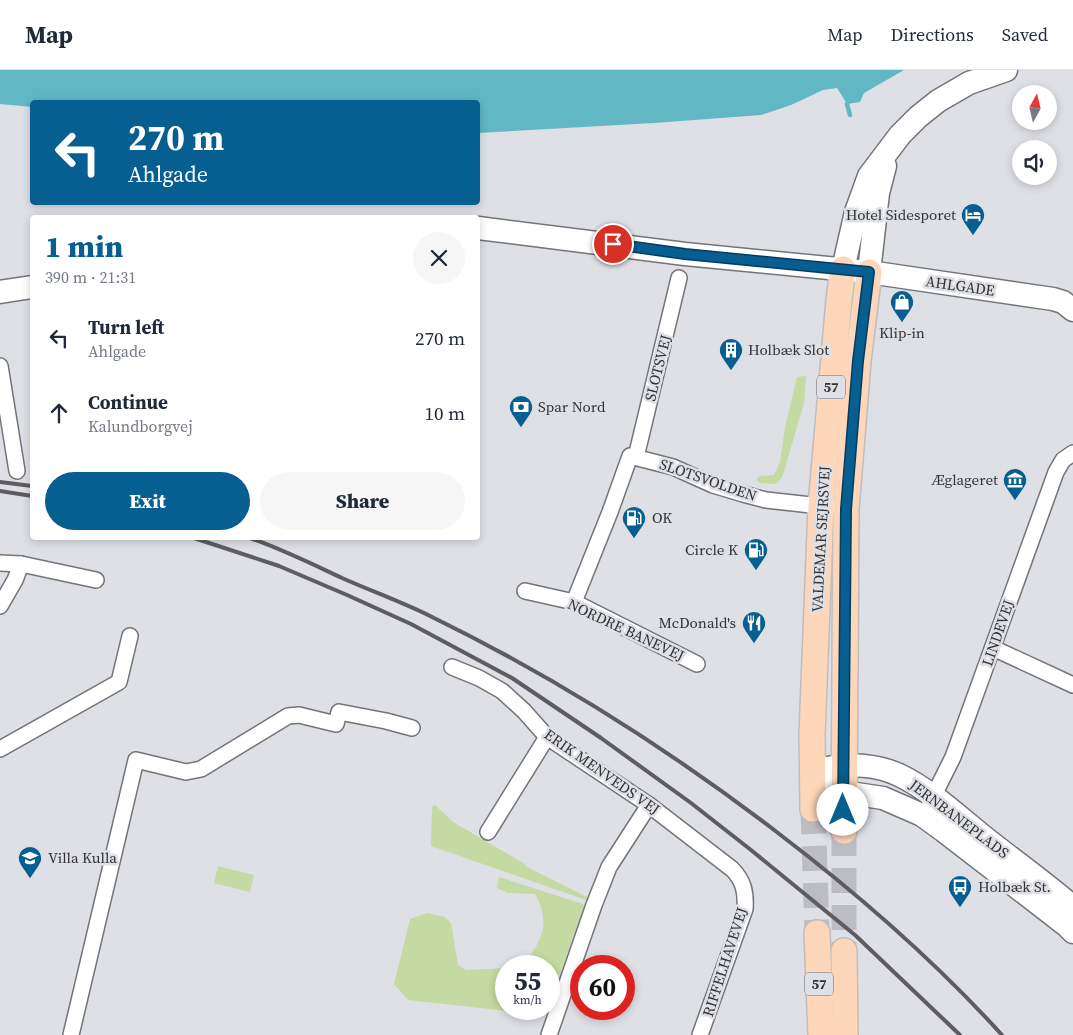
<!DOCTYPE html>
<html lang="en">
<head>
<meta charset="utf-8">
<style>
  body { margin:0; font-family:"Source Serif 4",serif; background:#f6f6f7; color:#1f2937; height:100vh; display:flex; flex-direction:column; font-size:19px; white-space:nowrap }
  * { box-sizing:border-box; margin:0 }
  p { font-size:16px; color:#747a83 }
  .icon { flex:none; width:28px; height:28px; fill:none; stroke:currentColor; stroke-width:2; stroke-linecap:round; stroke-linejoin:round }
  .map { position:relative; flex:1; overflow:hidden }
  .drawer { position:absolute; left:30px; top:145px; width:450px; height:325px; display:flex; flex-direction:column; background:#fff; border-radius:5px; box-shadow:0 2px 8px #0003 }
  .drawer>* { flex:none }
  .banner { position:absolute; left:30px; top:30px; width:450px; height:105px; border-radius:5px; box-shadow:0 2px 8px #0003; background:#075e90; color:#fff; overflow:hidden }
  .needle { width:32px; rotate:8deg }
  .fabs { position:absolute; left:1012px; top:15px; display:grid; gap:10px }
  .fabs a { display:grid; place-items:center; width:45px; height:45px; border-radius:50%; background:#fff; box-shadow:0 2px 8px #0003; font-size:25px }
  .speed { position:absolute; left:495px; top:885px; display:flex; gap:10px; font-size:25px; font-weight:700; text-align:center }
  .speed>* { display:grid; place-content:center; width:65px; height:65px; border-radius:50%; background:#fff; box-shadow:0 2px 8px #0003; line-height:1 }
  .speed small { font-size:12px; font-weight:400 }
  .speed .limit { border:8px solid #d22; background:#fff; color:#111 }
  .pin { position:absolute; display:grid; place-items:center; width:42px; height:42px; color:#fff; margin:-21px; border:2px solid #fff; border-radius:50%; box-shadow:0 1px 5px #0007 }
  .me { position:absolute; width:55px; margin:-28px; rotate:0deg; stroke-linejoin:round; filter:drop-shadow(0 0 4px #0008) }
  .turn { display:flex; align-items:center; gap:18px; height:105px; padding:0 15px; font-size:22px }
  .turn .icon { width:65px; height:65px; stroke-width:2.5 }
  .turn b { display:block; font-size:35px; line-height:42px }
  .round { display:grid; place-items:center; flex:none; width:52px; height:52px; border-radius:26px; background:#f6f6f7 }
  .overview { display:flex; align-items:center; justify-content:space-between; height:85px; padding:0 15px }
  h1 { font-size:30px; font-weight:800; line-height:38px; color:#075e90 }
  .primary-button { display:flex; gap:10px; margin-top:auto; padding:10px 15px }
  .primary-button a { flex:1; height:58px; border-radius:30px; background:#075e90; color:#fff; font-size:20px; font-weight:800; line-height:58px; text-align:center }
  .primary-button a+a { background:#f6f6f7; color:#1f2937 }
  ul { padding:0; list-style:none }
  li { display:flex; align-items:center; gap:15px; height:75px; padding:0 15px }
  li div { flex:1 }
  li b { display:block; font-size:19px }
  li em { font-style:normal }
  header { display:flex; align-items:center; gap:30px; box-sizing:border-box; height:70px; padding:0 25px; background:#fff; border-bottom:1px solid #e0e1e3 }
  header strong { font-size:24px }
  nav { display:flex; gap:28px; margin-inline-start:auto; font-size:18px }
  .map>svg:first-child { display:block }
  .green { fill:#c5d9a2 }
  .water { fill:#61b7c4 }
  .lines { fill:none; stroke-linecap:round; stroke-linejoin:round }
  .stream { stroke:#61b7c4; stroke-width:4.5 }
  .primary-tunnel { stroke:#bcbdc3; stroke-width:25; stroke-dasharray:25 12; stroke-linecap:butt }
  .street-casing { stroke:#727479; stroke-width:18 }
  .secondary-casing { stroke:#727479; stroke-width:25 }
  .primary-casing { stroke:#bebebf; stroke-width:28 }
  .street { stroke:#fff; stroke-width:15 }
  .secondary { stroke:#fff; stroke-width:22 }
  .primary { stroke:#fed6b9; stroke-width:25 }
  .rail { stroke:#5d5d61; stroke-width:4 }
  .route-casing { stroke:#053d5e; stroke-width:12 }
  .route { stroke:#075e90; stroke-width:9 }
  .labels { text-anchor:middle; stroke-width:5; stroke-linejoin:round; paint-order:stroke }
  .shield { fill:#dee0e6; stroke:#66676b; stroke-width:1 }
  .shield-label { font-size:14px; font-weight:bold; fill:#333336 }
  .poi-label { font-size:15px; fill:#333336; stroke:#dee0e6; text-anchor:start }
  .street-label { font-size:15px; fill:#333336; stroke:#dee0e6 }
</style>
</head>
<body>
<header>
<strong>Map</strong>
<nav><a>Map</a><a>Directions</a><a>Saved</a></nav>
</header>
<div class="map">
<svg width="1073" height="965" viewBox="0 0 1073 965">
  <rect width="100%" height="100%" fill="#dee0e6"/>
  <g class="green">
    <polygon points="806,306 804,333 782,408 775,414 760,413 756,410 760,406 774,405 780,392 785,357 797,307"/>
    <polygon points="435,735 453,752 525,794 527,797 589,828 586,830 431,776 432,737"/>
    <polygon points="218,796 254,805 250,822 214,813"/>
    <path d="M499,807L583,834L584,836L552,927L549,925V896H526L525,892C544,869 550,851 535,824L508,823L497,818Z"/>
    <polygon points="427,843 445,847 451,853 458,895 466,900 506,898 506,939 544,939 545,945 408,930 394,914 410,849"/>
  </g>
  <polygon class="water" points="0,0 904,0 864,23 860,32 847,34 837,18 823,20 791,35 761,45 654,53 478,63 478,32 32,32 32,37 0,34"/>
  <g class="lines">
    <polyline class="stream" points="847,34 850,45"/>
    <g class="primary-tunnel">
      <polyline points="813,739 817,863"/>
      <polyline points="844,761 844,881"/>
    </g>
    <g class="street-casing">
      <g id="street">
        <polyline points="0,296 17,401"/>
        <polyline points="636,387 679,208"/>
        <polyline points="0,493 21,494 96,510"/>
        <polyline points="525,521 574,532 697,594"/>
        <polyline points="574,532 610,442 630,386 673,397 713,415 743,424 766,430 829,437"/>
        <polyline points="0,536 15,510 21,494"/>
        <polyline points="993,578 1073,615"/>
        <path d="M452,597L479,608L502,621L524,641L547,667L649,735L732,799C744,811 746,823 745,839L700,965"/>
        <polyline points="0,679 119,612 130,566"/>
        <polyline points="930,733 953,687 1056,402 1063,390 1073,383"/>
        <polyline points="488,762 547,667"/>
        <polyline points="71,965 136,690 186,702 201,699 288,646 299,645 336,654 339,642 386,651 412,658"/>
        <polyline points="549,965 594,835 609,797 649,735"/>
      </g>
    </g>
    <g class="secondary-casing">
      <g id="secondary">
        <polyline points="478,158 685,184 869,202 1053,229 1063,232 1073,240"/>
        <polyline points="843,199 856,142 869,106 900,65 918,47 938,31 969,13 1006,0"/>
        <polyline points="869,202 878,123 885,96"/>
        <polyline points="0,222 32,217"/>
        <path d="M828,698C850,693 878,695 899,705C931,720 961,749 989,771C1017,793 1046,814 1073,837"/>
        <polyline points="812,702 843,722 883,728 922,745 944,761 1066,855 1073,862"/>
      </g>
    </g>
    <g class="primary-casing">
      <g id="primary">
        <polyline points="813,739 812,665 821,436 839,230 843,199"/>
        <polyline points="844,761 846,439 858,291 869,202"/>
        <polyline points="817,863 821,965"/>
        <polyline points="844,881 845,965"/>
      </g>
    </g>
    <use href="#street" class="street"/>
    <use href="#secondary" class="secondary"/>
    <use href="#primary" class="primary"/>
    <g class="rail">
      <polyline points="0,412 32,416"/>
      <polyline points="0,421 32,426"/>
      <polyline points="194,468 279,496 347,525 411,554 512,608 601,668 691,733 751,780 855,865 960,965"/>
      <path d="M250,468C282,479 312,494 342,508C371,521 402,532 430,546C553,606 670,680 778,763C858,824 934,890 1002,965"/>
    </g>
  </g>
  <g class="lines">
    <g class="route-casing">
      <polyline id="route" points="613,174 685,184 869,202 858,291 846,439 843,740"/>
    </g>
    <use href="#route" class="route"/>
  </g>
  <defs>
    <g id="hotel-pin" transform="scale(1.25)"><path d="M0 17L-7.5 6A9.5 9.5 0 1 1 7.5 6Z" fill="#075e90" stroke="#dee0e6"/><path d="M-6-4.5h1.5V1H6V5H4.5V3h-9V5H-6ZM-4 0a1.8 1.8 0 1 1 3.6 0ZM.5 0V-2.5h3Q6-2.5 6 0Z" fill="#fff"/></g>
    <g id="shop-pin" transform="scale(1.25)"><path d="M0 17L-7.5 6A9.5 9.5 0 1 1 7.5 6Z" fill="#075e90" stroke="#dee0e6"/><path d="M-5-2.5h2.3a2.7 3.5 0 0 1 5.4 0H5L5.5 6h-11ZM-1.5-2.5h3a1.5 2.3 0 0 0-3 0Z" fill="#fff"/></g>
    <g id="building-pin" transform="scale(1.25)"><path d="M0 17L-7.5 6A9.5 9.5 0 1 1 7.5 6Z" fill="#075e90" stroke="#dee0e6"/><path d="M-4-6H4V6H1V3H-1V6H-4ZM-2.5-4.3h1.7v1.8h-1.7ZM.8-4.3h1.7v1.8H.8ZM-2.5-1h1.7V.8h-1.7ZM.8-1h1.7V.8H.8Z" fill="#fff"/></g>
    <g id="bank-pin" transform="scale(1.25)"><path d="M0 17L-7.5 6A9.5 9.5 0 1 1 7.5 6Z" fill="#075e90" stroke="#dee0e6"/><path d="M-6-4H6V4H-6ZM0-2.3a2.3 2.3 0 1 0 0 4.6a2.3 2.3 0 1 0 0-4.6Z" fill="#fff"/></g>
    <g id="museum-pin" transform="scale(1.25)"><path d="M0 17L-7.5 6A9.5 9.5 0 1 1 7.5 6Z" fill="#075e90" stroke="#dee0e6"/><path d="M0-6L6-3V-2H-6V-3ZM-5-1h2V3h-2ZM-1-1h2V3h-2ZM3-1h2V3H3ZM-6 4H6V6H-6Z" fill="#fff"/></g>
    <g id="fuel-pin" transform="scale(1.25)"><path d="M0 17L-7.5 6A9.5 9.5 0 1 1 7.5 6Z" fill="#075e90" stroke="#dee0e6"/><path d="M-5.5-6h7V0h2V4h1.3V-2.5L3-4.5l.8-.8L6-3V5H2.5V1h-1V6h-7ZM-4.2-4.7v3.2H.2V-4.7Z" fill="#fff"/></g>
    <g id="restaurant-pin" transform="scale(1.25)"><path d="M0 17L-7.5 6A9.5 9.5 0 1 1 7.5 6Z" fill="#075e90" stroke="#dee0e6"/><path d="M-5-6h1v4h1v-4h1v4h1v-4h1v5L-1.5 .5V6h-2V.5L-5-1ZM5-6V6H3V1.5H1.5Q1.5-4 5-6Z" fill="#fff"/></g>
    <g id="school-pin" transform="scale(1.25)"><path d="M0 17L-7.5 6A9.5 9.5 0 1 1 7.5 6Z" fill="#075e90" stroke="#dee0e6"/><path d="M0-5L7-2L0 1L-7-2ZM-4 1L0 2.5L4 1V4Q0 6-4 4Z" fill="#fff"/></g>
    <g id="bus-pin" transform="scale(1.25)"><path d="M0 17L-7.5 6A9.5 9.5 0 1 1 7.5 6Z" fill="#075e90" stroke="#dee0e6"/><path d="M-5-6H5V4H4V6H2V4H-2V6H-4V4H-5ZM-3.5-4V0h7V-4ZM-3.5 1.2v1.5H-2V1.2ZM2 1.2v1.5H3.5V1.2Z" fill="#fff"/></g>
  </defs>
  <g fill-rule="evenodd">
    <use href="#hotel-pin" x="973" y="145"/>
    <use href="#shop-pin" x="902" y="232"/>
    <use href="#building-pin" x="731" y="280"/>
    <use href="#bank-pin" x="521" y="337"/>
    <use href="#museum-pin" x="1015" y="410"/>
    <use href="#fuel-pin" x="634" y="448"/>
    <use href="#fuel-pin" x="756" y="480"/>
    <use href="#restaurant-pin" x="754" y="553"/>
    <use href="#school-pin" x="30" y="788"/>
    <use href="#bus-pin" x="960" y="817"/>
  </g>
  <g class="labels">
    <g class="shield">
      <rect x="817" y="305.5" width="28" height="23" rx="4"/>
      <rect x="805" y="902.5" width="28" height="23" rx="4"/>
    </g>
    <g class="shield-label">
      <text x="831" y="322">57</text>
      <text x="819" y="919">57</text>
    </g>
    <g class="poi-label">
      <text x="956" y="150" text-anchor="end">Hotel Sidesporet</text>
      <text x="902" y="268" text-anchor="middle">Klip-in</text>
      <text x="748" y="285">Holbæk Slot</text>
      <text x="538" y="342">Spar Nord</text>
      <text x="998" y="415" text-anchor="end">Æglageret</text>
      <text x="652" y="453">OK</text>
      <text x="738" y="485" text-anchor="end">Circle K</text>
      <text x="736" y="558" text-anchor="end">McDonald's</text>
      <text x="48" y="793">Villa Kulla</text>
      <text x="978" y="822">Holbæk St.</text>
    </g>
    <g class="street-label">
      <text transform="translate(960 216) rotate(8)" y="5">AHLGADE</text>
      <text transform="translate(658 298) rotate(-76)" y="5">SLOTSVEJ</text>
      <text transform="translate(708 410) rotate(19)" y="5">SLOTSVOLDEN</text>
      <text transform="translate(821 469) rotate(-87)" y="5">VALDEMAR SEJRSVEJ</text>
      <text transform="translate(626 560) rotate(25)" y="5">NORDRE BANEVEJ</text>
      <text transform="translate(998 563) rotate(-71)" y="5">LINDEVEJ</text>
      <text transform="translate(602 702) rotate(35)" y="5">ERIK MENVEDS VEJ</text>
      <text transform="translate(959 749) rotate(37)" y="5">JERNBANEPLADS</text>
      <text transform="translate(725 892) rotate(-72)" y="5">RIFFELHAVEVEJ</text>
    </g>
  </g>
</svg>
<div class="fabs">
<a><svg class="needle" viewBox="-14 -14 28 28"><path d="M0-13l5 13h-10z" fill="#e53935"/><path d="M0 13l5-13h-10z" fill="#747a83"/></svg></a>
<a><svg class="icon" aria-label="sound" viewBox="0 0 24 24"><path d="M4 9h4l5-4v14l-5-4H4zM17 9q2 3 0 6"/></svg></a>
</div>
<div class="speed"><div>55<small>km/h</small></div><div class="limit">60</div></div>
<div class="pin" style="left:613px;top:174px;background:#d93025"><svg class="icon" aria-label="arrive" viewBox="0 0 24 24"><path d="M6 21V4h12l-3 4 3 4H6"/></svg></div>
<svg class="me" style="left:843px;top:740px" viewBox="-20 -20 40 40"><circle r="19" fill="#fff"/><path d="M0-13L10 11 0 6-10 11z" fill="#075e90"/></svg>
<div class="banner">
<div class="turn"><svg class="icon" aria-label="left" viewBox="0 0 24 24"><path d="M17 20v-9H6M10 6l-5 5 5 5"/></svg><div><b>270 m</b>Ahlgade</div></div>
</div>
<section class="drawer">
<div class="overview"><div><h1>1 min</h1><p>390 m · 21:31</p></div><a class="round"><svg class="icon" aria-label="close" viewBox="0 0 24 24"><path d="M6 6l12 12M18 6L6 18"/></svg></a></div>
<ul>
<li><svg class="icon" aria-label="left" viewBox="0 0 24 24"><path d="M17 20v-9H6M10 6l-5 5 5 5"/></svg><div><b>Turn left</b><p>Ahlgade</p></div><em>270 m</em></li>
<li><svg class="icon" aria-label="ahead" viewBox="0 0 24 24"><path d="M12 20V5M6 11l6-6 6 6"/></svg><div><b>Continue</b><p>Kalundborgvej</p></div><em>10 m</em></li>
</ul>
<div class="primary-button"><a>Exit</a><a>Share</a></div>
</section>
</div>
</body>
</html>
